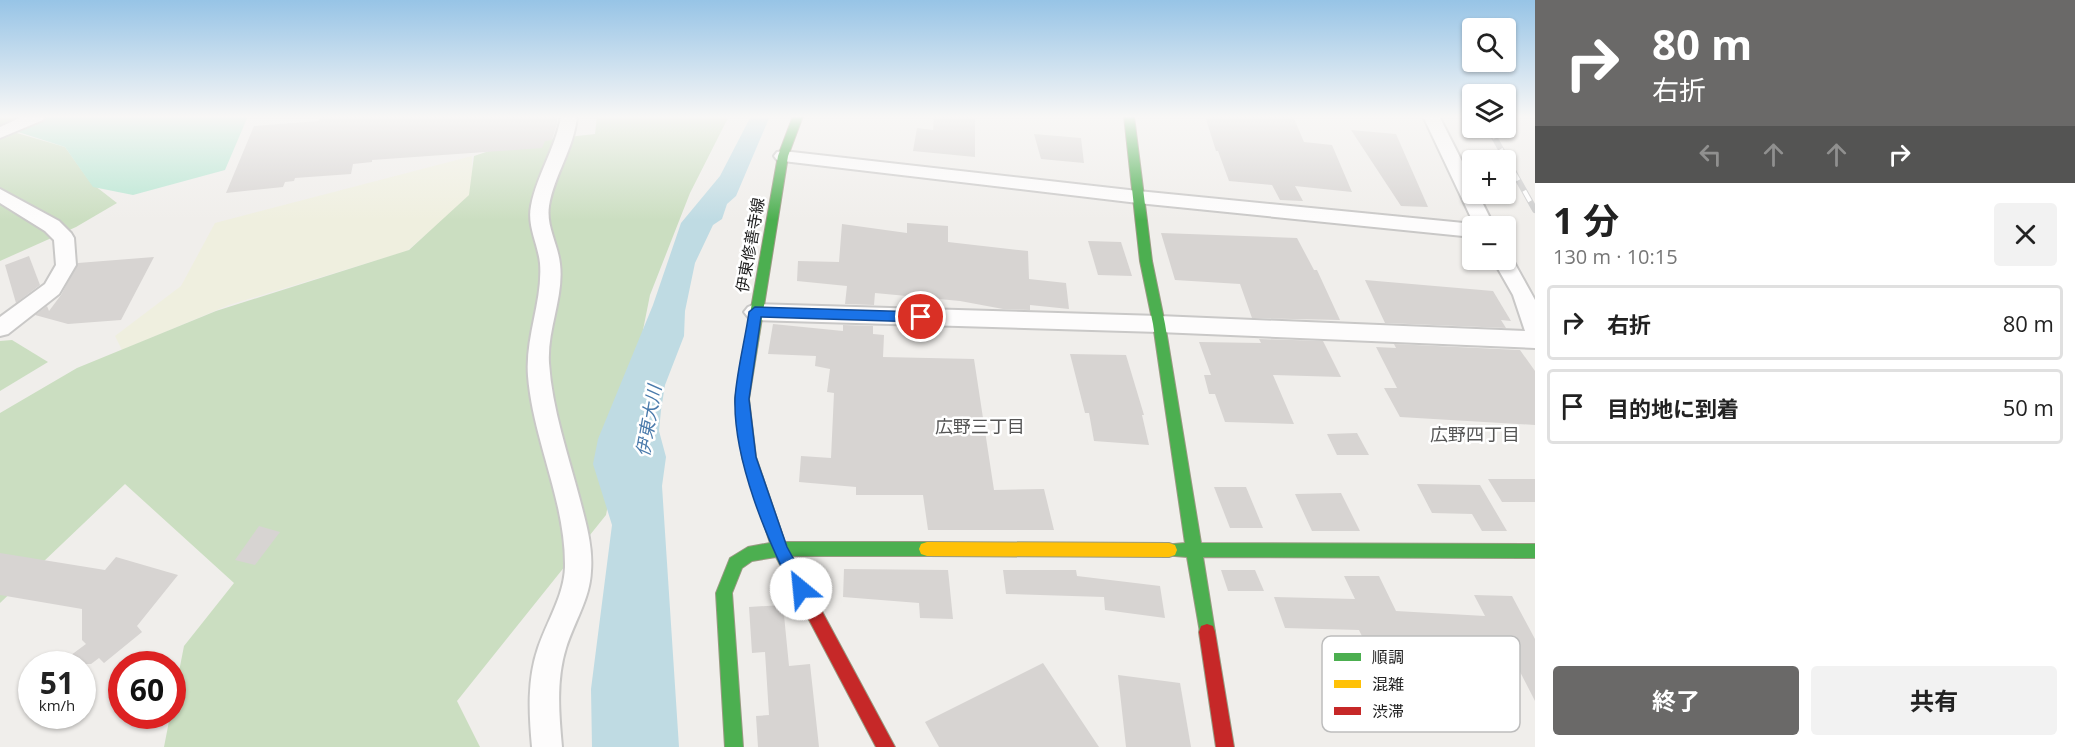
<!DOCTYPE html>
<html lang="ja">
<head>
<meta charset="utf-8">
<style>
  body { margin:0; font-family:"Open Sans","Noto Sans JP",sans-serif; background:#f2f2f2; color:#222; height:100vh; display:flex; flex-direction:column; font-size:22px; white-space:nowrap }
  * { box-sizing:border-box; margin:0 }
  p { font-size:20px; color:#767676 }
  .icon { flex:none; width:33px; height:33px; fill:none; stroke:currentColor; stroke-width:2; stroke-linecap:round; stroke-linejoin:round }
  .map { position:relative; flex:1; overflow:hidden }
  .panel { display:flex; flex-direction:column; background:#fff; width:540px }
  .panel>* { flex:none }
  .hud { background:#6a6968; color:#fff; overflow:hidden }
  .controls { position:absolute; left:1462px; top:18px; display:grid; gap:12px }
  .controls a { display:grid; place-items:center; width:54px; height:54px; border-radius:6px; background:#fff; box-shadow:0 2px 4px #0004; font-size:30px }
  .speed { position:absolute; left:18px; top:651px; display:flex; gap:12px; font-size:30px; font-weight:700; text-align:center }
  .speed>* { display:grid; place-content:center; width:78px; height:78px; border-radius:50%; background:#fff; box-shadow:0 2px 4px #0004; line-height:1 }
  .speed small { font-size:15px; font-weight:400 }
  .speed .limit { border:9px solid #d22; background:#fff; color:#111 }
  .pin { position:absolute; display:grid; place-items:center; width:51px; height:51px; color:#fff; margin:-26px; border:3px solid #fff; border-radius:50%; box-shadow:0 2px 6px #0007 }
  .me { position:absolute; width:66px; margin:-33px; rotate:332deg; stroke-linejoin:round; filter:drop-shadow(0 0 4px #0008) }
  .turn { display:flex; align-items:center; gap:21px; height:126px; padding:0 18px; font-size:27px }
  .turn .icon { width:78px; height:78px; stroke-width:2.5 }
  .turn b { display:block; font-size:42px; line-height:51px }
  .lanes { display:flex; align-items:center; height:57px; padding:0 18px; background:#0003; justify-content:center; gap:30px; direction:ltr }
  .lanes .off { opacity:.35 }
  .round { display:grid; place-items:center; flex:none; width:63px; height:63px; border-radius:6px; background:#f2f2f2 }
  .summary { display:flex; align-items:center; justify-content:space-between; height:102px; padding:0 18px }
  h1 { font-size:36px; font-weight:700; line-height:45px }
  .primary-button { display:flex; gap:12px; margin-top:auto; padding:12px 18px }
  .primary-button a { flex:1; height:69px; border-radius:6px; background:#6a6968; color:#fff; font-size:24px; font-weight:700; line-height:69px; text-align:center }
  .primary-button a+a { background:#f2f2f2; color:#222 }
  ul { padding:0; list-style:none }
  li { display:flex; align-items:center; gap:18px; height:75px; margin:0 12px 9px; padding:0 6px; border:3px solid #e0e0e0; border-radius:6px }
  li div { flex:1 }
  li b { display:block; font-size:22px }
  li em { font-style:normal }
  main { display:flex; flex:1; min-height:0 }
  .map>svg:first-child { display:block }
  .farmland { fill:#efefdf }
  .forest { fill:#cbdec1 }
  .pitch { fill:#b7e6d2 }
  .water { fill:#bfdbe3 }
  .building { fill:#d7d4d2 }
  .lines { fill:none; stroke-linecap:round; stroke-linejoin:round }
  .street-casing { stroke:#c9c8c7; stroke-width:4 }
  .fast-casing { stroke:#999a82; stroke-width:2 }
  .slow-casing { stroke:#999a82; stroke-width:2 }
  .jam-casing { stroke:#999a82; stroke-width:2 }
  .street { fill:#fdfcfc; fill-rule:evenodd }
  .fast { fill:#4caf50; fill-rule:evenodd }
  .slow { fill:#ffc107; fill-rule:evenodd }
  .jam { fill:#c62828; fill-rule:evenodd }
  .rail-casing { stroke:#ccc; stroke-width:6 }
  .rail { stroke:#fff; stroke-width:4; stroke-dasharray:12; stroke-linecap:butt }
  .route { fill:#1a73e8; stroke:#114b97; stroke-width:1.5 }
  .labels { text-anchor:middle; stroke-width:5; stroke-linejoin:round; paint-order:stroke }
  .street-label { font-size:16px; fill:#222; stroke:#fff }
  .water-label { font-size:18px; font-style:italic; fill:#4a7aab; stroke:#fff }
  .neighbourhood-label { font-size:18px; fill:#555; stroke:#fff }
  .key { fill:#fff; stroke:#bdbdbd; stroke-width:1.5 }
  .key-label { font-size:16px; fill:#222 }
</style>
</head>
<body>
<main>
<div class="map">
<svg width="1535" height="747" viewBox="0 0 1535 747">
  <rect width="100%" height="100%" fill="#f0eeeb"/>
  <polygon class="farmland" points="472,156 473,194 407,251 229,305 122,350 115,336 181,286 215,223"/>
  <g class="forest">
    <polygon points="0,116 14,116 10,131 65,147 90,182 117,203 76,227 0,261"/>
    <polygon points="597,116 729,116 690,193 650,295 606,515 457,701 480,747 164,747 170,716 172,716 173,702 184,646 234,583 125,484 0,603 0,413 77,368 216,311 409,250 469,195 474,156 513,143 595,134"/>
    <polygon points="12,340 48,362 0,391 0,341"/>
  </g>
  <polygon class="pitch" points="14,116 248,116 225,170 133,195 93,187 65,147 9,129"/>
  <polygon class="water" points="751,116 770,116 736,196 727,204 722,219 713,225 695,263 685,311 684,336 665,385 661,410 659,431 666,457 662,486 679,747 592,747 591,689 612,525 593,464 598,439 653,305 681,223 720,176"/>
  <g class="building">
    <polygon points="320,116 557,116 557,124 552,140 545,141 542,148 372,160 372,162 353,164 351,174 295,178 294,181 285,182 283,187 226,193 254,126 319,121"/>
    <polygon points="934,116 975,116 975,157 913,151 917,128 933,130"/>
    <polygon points="1205,116 1293,116 1304,142 1332,145 1352,192 1295,186 1303,201 1280,200 1272,185 1229,181 1218,151 1216,151"/>
    <polygon points="1351,130 1396,134 1428,207 1401,206"/>
    <polygon points="1034,134 1081,138 1084,163 1041,159"/>
    <polygon points="907,223 948,226 948,242 1028,251 1029,279 1066,283 1069,309 1030,305 1030,310 1003,309 960,301 875,293 874,305 845,304 847,286 797,281 798,261 839,262 842,224 907,233"/>
    <polygon points="1161,233 1297,238 1314,270 1317,270 1340,320 1252,318 1240,284 1175,280"/>
    <polygon points="1088,241 1121,242 1132,276 1098,275"/>
    <polygon points="29,256 40,285 16,303 5,265"/>
    <polygon points="154,257 121,320 68,324 35,315 47,306 49,311 61,295 78,263"/>
    <polygon points="1365,280 1493,291 1511,321 1501,320 1506,328 1385,323"/>
    <polygon points="773,324 843,331 843,325 873,326 873,334 884,335 883,357 974,359 994,490 1044,489 1054,530 928,530 923,495 856,495 856,487 799,482 801,456 831,458 834,393 827,392 830,369 815,366 816,356 768,354"/>
    <polygon points="1259,339 1323,341 1341,377 1273,375 1294,424 1225,422 1215,394 1209,394 1204,375 1211,375 1199,342 1261,343"/>
    <polygon points="1394,344 1520,350 1535,371 1535,425 1400,417 1384,388 1397,388 1376,347 1396,348"/>
    <polygon points="1070,354 1126,355 1144,415 1142,415 1149,445 1094,441 1089,413 1085,413"/>
    <polygon points="1357,433 1369,455 1337,455 1327,434"/>
    <polygon points="1488,479 1535,479 1535,502 1502,502"/>
    <polygon points="1417,484 1480,485 1507,531 1482,531 1472,514 1432,513"/>
    <polygon points="1214,487 1246,487 1263,528 1230,528"/>
    <polygon points="1341,493 1360,531 1312,531 1295,494"/>
    <polygon points="259,526 280,532 255,565 235,560"/>
    <polygon points="0,553 105,570 116,557 178,575 137,626 142,632 104,663 99,658 91,664 59,664 86,644 82,640 82,609 0,595"/>
    <polygon points="844,569 948,570 953,619 920,618 919,603 843,597"/>
    <polygon points="1003,570 1076,570 1077,576 1160,586 1165,618 1105,610 1104,597 1006,594"/>
    <polygon points="1221,570 1255,570 1264,591 1228,591"/>
    <polygon points="1344,576 1379,576 1396,611 1485,616 1474,595 1512,596 1535,639 1535,701 1514,660 1409,655 1424,686 1386,686 1359,630 1285,628 1274,597 1355,599"/>
    <polygon points="783,605 789,666 810,664 819,747 758,747 756,716 769,715 765,652 752,653 749,607"/>
    <polygon points="1043,663 1099,747 939,747 925,722"/>
    <polygon points="1118,675 1180,683 1191,747 1126,747"/>
  </g>
  <g class="lines">
    <g class="street-casing">
      <g id="street">
        <polygon points="24,116 45,116 43,120 0,138 0,127"/>
        <path d="M561,116H577C574,149 554,175 549,206C546,227 558,244 560,264C564,297 547,329 549,363C552,409 568,454 580,500C586,523 593,547 591,571C590,599 574,622 566,648C556,680 559,714 562,747H532C529,714 527,680 538,648C547,621 564,596 565,567C566,502 533,440 528,376C525,336 543,301 540,263C538,244 527,226 531,206C537,174 556,148 561,116Z"/>
        <polygon points="1423,116 1439,116 1473,183 1473,194 1478,194 1494,226 1473,226 1473,237 1138,203 783,161 777,160 774,156 777,152 783,151 1138,191 1474,224"/>
        <polygon points="0,189 59,221 71,233 74,238 76,265 59,294 8,334 0,336 0,317 45,284 56,265 54,240 45,231 0,203"/>
        <polygon points="1506,254 1510,255 1535,300 1535,348 1159,332 755,320 748,317 744,312 748,307 755,304 1159,316 1525,331 1513,295 1493,260 1506,260"/>
      </g>
    </g>
    <g class="fast-casing">
      <g id="fast">
        <polygon points="793,116 803,116 788,156 749,399 756,457 785,542 927,542 933,544 935,549 933,554 927,556 792,556 812,594 810,599 804,602 798,599 776,557 752,561 742,568 732,593 743,747 725,747 716,593 730,558 748,547 770,543 742,457 735,399 778,156"/>
        <polygon points="1124,116 1134,116 1152,261 1165,324 1201,543 1535,544 1535,558 1203,557 1215,632 1213,638 1207,640 1201,638 1187,557 1163,555 1161,550 1163,545 1185,543 1153,324 1140,261"/>
      </g>
    </g>
    <g class="slow-casing">
      <polygon id="slow" points="927,542 1169,543 1175,545 1177,550 1175,555 1169,557 927,556 921,554 919,549 921,544"/>
    </g>
    <g class="jam-casing">
      <g id="jam">
        <polygon points="804,586 810,589 895,747 876,747 798,599 796,594 798,589"/>
        <polygon points="1207,624 1213,626 1215,632 1234,747 1216,747 1199,632 1201,626"/>
      </g>
    </g>
    <use href="#street" class="street"/>
    <use href="#fast" class="fast"/>
    <use href="#slow" class="slow"/>
    <use href="#jam" class="jam"/>
    <g class="rail-casing">
      <polyline id="rail" points="1489,128 1535,210"/>
    </g>
    <use href="#rail" class="rail"/>
  </g>
  <linearGradient id="sky" x2="0" y2="1"><stop stop-color="#97c4e6"/><stop offset="0.53" stop-color="#f8f7f6"/><stop offset="1" stop-color="#f8f7f6" stop-opacity="0"/></linearGradient>
  <rect width="1535" height="220" fill="url(#sky)"/>
  <path class="route" d="M755,307L921,312L928,317L921,322L761,317L749,399L756,457L787,547L810,589L807,594L801,596L795,594C767,540 733,460 735,398C737,370 745,340 749,312Z"/>
  <g class="labels">
    <g class="street-label">
      <text transform="translate(750 245) rotate(-80)" y="6">伊東修善寺線</text>
    </g>
    <g class="water-label">
      <text transform="translate(649 421) rotate(-80)" y="6">伊東大川</text>
    </g>
    <g class="neighbourhood-label">
      <text x="980" y="433">広野三丁目</text>
      <text x="1475" y="441">広野四丁目</text>
    </g>
  </g>
  <rect x="1322" y="636" width="198" height="96" rx="9" class="key"/>
  <rect x="1334" y="653" width="27" height="8" fill="#4caf50"/>
  <rect x="1334" y="680" width="27" height="8" fill="#ffc107"/>
  <rect x="1334" y="707" width="27" height="8" fill="#c62828"/>
  <g class="key-label">
    <text x="1372" y="663">順調</text>
    <text x="1372" y="690">混雑</text>
    <text x="1372" y="717">渋滞</text>
  </g>
</svg>
<div class="controls">
<a><svg class="icon" aria-label="search" viewBox="0 0 24 24"><circle cx="10" cy="10" r="6"/><path d="M15 15l6 6"/></svg></a>
<a><svg class="icon" aria-label="layers" viewBox="0 0 24 24"><path d="M12 4l9 5-9 5-9-5zM3 14l9 5 9-5"/></svg></a>
<a>+</a>
<a>−</a>
</div>
<div class="speed"><div>51<small>km/h</small></div><div class="limit">60</div></div>
<div class="pin" style="left:921px;top:317px;background:#d93025"><svg class="icon" aria-label="arrive" viewBox="0 0 24 24"><path d="M6 21V4h12l-3 4 3 4H6"/></svg></div>
<svg class="me" style="left:801px;top:589px" viewBox="-20 -20 40 40"><circle r="19" fill="#fff"/><path d="M0-13L10 11 0 6-10 11z" fill="#1a73e8"/></svg>
</div>
<section class="panel">
<div class="hud">
<div class="turn"><svg class="icon" aria-label="right" viewBox="0 0 24 24"><path d="M7 20v-9h11M14 6l5 5-5 5"/></svg><div><b>80 m</b>右折</div></div>
<div class="lanes"><svg class="icon off" aria-label="left" viewBox="0 0 24 24"><path d="M17 20v-9H6M10 6l-5 5 5 5"/></svg><svg class="icon off" aria-label="ahead" viewBox="0 0 24 24"><path d="M12 20V5M6 11l6-6 6 6"/></svg><svg class="icon off" aria-label="ahead" viewBox="0 0 24 24"><path d="M12 20V5M6 11l6-6 6 6"/></svg><svg class="icon" aria-label="right" viewBox="0 0 24 24"><path d="M7 20v-9h11M14 6l5 5-5 5"/></svg></div>
</div>
<div class="summary"><div><h1>1 分</h1><p>130 m · 10:15</p></div><a class="round"><svg class="icon" aria-label="close" viewBox="0 0 24 24"><path d="M6 6l12 12M18 6L6 18"/></svg></a></div>
<ul>
<li><svg class="icon" aria-label="right" viewBox="0 0 24 24"><path d="M7 20v-9h11M14 6l5 5-5 5"/></svg><div><b>右折</b></div><em>80 m</em></li>
<li><svg class="icon" aria-label="arrive" viewBox="0 0 24 24"><path d="M6 21V4h12l-3 4 3 4H6"/></svg><div><b>目的地に到着</b></div><em>50 m</em></li>
</ul>
<div class="primary-button"><a>終了</a><a>共有</a></div>
</section>
</main>
</body>
</html>
